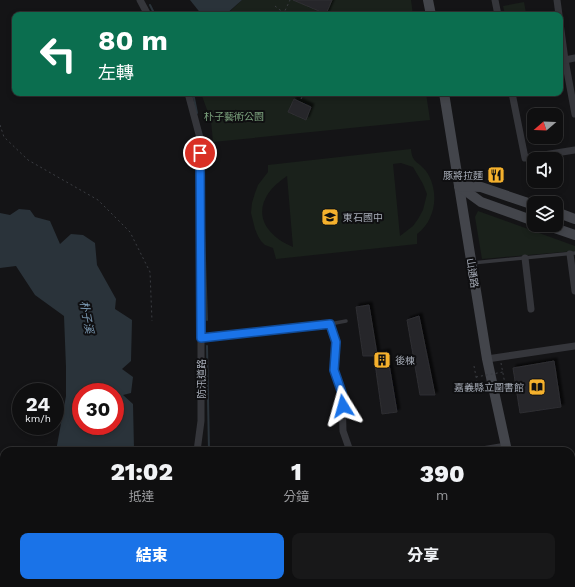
<!DOCTYPE html>
<html lang="zh-TW">
<head>
<meta charset="utf-8">
<style>
  body { margin:0; font-family:"Work Sans","Noto Sans TC",sans-serif; background:#181819; color:#f1f3f6; height:100vh; display:flex; flex-direction:column; font-size:15px; white-space:nowrap }
  * { box-sizing:border-box; margin:0 }
  p { font-size:13px; color:#9b9c9f }
  .icon { flex:none; width:22px; height:22px; fill:none; stroke:currentColor; stroke-width:2; stroke-linecap:round; stroke-linejoin:round }
  .map { position:relative; flex:1; overflow:hidden }
  .panel { position:absolute; left:0px; top:447px; width:575px; height:140px; display:flex; flex-direction:column; background:#0f0f10; border-radius:12px 12px 0 0; box-shadow:0 2px 6px #0003,0 0 0 1px #2f2f30 }
  .panel>* { flex:none }
  .top-card { position:absolute; left:12px; top:12px; width:551px; height:84px; border-radius:8px; box-shadow:0 2px 6px #0003,0 0 0 1px #2f2f30; background:#0b6e4f; color:#fff; overflow:hidden }
  .needle { width:26px; rotate:251deg }
  .tools { position:absolute; left:527px; top:108px; display:grid; gap:8px }
  .tools a { display:grid; place-items:center; width:36px; height:36px; border-radius:8px; background:#0f0f10; box-shadow:0 2px 6px #0003,0 0 0 1px #2f2f30; font-size:20px }
  .speed { position:absolute; left:12px; top:383px; display:flex; gap:8px; font-size:20px; font-weight:700; text-align:center }
  .speed>* { display:grid; place-content:center; width:52px; height:52px; border-radius:50%; background:#0f0f10; box-shadow:0 2px 6px #0003,0 0 0 1px #2f2f30; line-height:1 }
  .speed small { font-size:10px; font-weight:400 }
  .speed .limit { border:6px solid #d22; background:#fff; color:#111 }
  .pin { position:absolute; display:grid; place-items:center; width:34px; height:34px; color:#fff; margin:-17px; border:2px solid #fff; border-radius:50%; box-shadow:0 1px 4px #0007 }
  .me { position:absolute; width:44px; margin:-22px; rotate:352deg; stroke-linejoin:round; filter:drop-shadow(0 0 3px #0008) }
  .turn { display:flex; align-items:center; gap:14px; height:84px; padding:0 20px; font-size:18px }
  .turn .icon { width:52px; height:52px; stroke-width:2.5 }
  .turn b { display:block; font-size:28px; line-height:34px }
  .eta { display:flex; justify-content:space-evenly; align-items:center; height:68px; text-align:center }
  .eta b { font-size:24px; font-weight:800; line-height:28px }
  .cta { display:flex; gap:8px; margin-top:auto; padding:8px 20px }
  .cta a { flex:1; height:46px; border-radius:8px; background:#1a73e8; color:#fff; font-size:16px; font-weight:800; line-height:46px; text-align:center }
  .cta a+a { background:#181819; color:#f1f3f6 }
  .map>svg:first-child { display:block }
  .green { fill:#1a211b; fill-rule:evenodd }
  .water { fill:#2a333a; fill-rule:evenodd }
  .lines { fill:none; stroke-linecap:round; stroke-linejoin:round }
  .stream { stroke:#2a333a; stroke-width:2 }
  .building { fill:#27272a; stroke:#2e2e32; filter:url(#shadow) }
  .path { stroke:#3b3d42; stroke-width:1; stroke-dasharray:2 3; stroke-linecap:butt }
  .lane { stroke:#35363b; stroke-width:3.5 }
  .street { stroke:#35363b; stroke-width:7 }
  .secondary { stroke:#43454b; stroke-width:10 }
  .path-bridge { stroke:#3b3d42; stroke-width:1; stroke-dasharray:2 3; stroke-linecap:butt }
  .route-casing { stroke:#114b97; stroke-width:10 }
  .route { stroke:#1a73e8; stroke-width:7 }
  .labels { text-anchor:middle; stroke-width:4; stroke-linejoin:round; paint-order:stroke }
  .park-label { font-size:10px; fill:#7ca27e; stroke:#0f0f11 }
  .poi-label { font-size:10px; fill:#a5abb6; stroke:#0f0f11; text-anchor:end }
  .street-label { font-size:10px; fill:#a5abb6; stroke:#0f0f11 }
  .water-label { font-size:11px; font-style:italic; fill:#7b99b2; stroke:#0f0f11 }
</style>
</head>
<body>
<div class="map">
<svg width="575" height="587" viewBox="0 0 575 587">
  <defs>
    <filter id="shadow"><feDropShadow dx="3" dy="-3" stdDeviation="1" flood-color="#0009"/></filter>
  </defs>
  <rect width="100%" height="100%" fill="#141416"/>
  <g class="green">
    <polygon points="242,0 411,0 413,15 226,15"/>
    <polygon points="524,2 526,13 516,15 505,15 503,6"/>
    <polygon points="201,93 426,93 430,120 213,142 211,121"/>
    <path d="M411,149C412,163 418,161 426,171C440,191 436,220 417,234V244L276,259L273,248L265,245L261,241L258,236L255,229L251,213L252,203L255,193L258,185L268,172V165ZM401,163L413,167L423,184L427,194L423,210L418,219L413,226L400,236L393,164ZM287,176L293,247C254,230 252,199 287,176Z"/>
    <polygon points="478,211 575,246 575,251 482,259 475,217"/>
  </g>
  <g class="water">
    <polygon points="190,0 242,0 225,15 202,15"/>
    <path d="M19,209L30,210L35,217L50,221L60,244L71,234L83,235L95,243L97,265L116,299L115,309L132,320L131,361L122,369L133,377L131,393L123,395L133,404L134,449L133,451H56L66,396V367L64,316L35,295L16,266L0,268V213L10,215ZM81,392H115V426H81Z"/>
    <polygon points="9,583 80,583 78,587 5,587"/>
  </g>
  <g class="lines">
    <g class="stream">
      <polyline points="150,5 155,15"/>
      <polyline points="193,93 197,113"/>
      <polyline points="204,227 207,320"/>
      <polyline points="207,346 209,451"/>
      <polyline points="209,587 209,583"/>
    </g>
  </g>
  <g class="building">
    <polygon points="293,0 332,0 326,14"/>
    <polygon points="294,99 311,107 306,120 288,112"/>
    <polygon points="369,305 377,354 387,352 397,412 382,414 374,356 363,356 356,307"/>
    <polygon points="419,316 435,395 420,395 407,320"/>
    <polygon points="554,361 561,407 520,413 513,368"/>
  </g>
  <g class="lines">
    <g class="path">
      <polyline points="275,6 280,10 291,15"/>
      <polyline points="283,15 290,0"/>
      <polyline points="301,99 304,93"/>
      <polyline points="0,125 4,137 28,160 98,200 130,232 150,272 152,321"/>
      <polyline points="501,363 505,384"/>
      <polyline points="474,366 478,387"/>
      <polyline points="571,552 575,549"/>
      <polyline points="571,573 575,578"/>
    </g>
    <g class="lane">
      <polyline points="472,263 575,253"/>
      <polyline points="201,338 330,324 346,321"/>
    </g>
    <g class="street">
      <polyline points="140,0 148,15"/>
      <polyline points="495,0 498,15"/>
      <polyline points="557,0 559,15"/>
      <polyline points="560,23 565,60 575,114"/>
      <polyline points="560,61 575,58"/>
      <polyline points="188,93 200,138 201,182 201,421 197,451"/>
      <polyline points="512,93 525,158 575,150"/>
      <polyline points="570,254 575,291"/>
      <polyline points="525,258 531,309"/>
      <polyline points="330,324 336,342 334,370 342,393 343,431 350,451"/>
      <polyline points="487,359 575,346"/>
      <polyline points="476,451 506,446"/>
      <polyline points="571,502 575,499"/>
      <polyline points="368,583 368,587"/>
      <polyline points="172,587 173,583"/>
    </g>
    <g class="secondary">
      <polyline points="428,0 431,15"/>
      <polyline points="444,93 487,359 507,451"/>
      <polyline points="459,186 481,202 534,221"/>
      <polyline points="459,186 481,187 534,205"/>
      <polyline points="556,212 575,219"/>
      <polyline points="546,225 575,235"/>
      <polyline points="526,583 527,587"/>
      <polyline points="446,587 452,583"/>
    </g>
    <polyline class="path-bridge" points="476,377 503,372"/>
  </g>
  <g class="lines">
    <g class="route-casing">
      <polyline id="route" points="200,153 201,338 330,324 336,342 334,370 342,393 343,406"/>
    </g>
    <use href="#route" class="route"/>
  </g>
  <defs>
    <g id="restaurant-square" transform="scale(0.9)"><rect x="-9" y="-9" width="18" height="18" rx="4" fill="#f5b12d" stroke="#0f0f11"/><path d="M-5-6h1v4h1v-4h1v4h1v-4h1v5L-1.5 .5V6h-2V.5L-5-1ZM5-6V6H3V1.5H1.5Q1.5-4 5-6Z" fill="#111"/></g>
    <g id="school-square" transform="scale(0.9)"><rect x="-9" y="-9" width="18" height="18" rx="4" fill="#f5b12d" stroke="#0f0f11"/><path d="M0-5L7-2L0 1L-7-2ZM-4 1L0 2.5L4 1V4Q0 6-4 4Z" fill="#111"/></g>
    <g id="building-square" transform="scale(0.9)"><rect x="-9" y="-9" width="18" height="18" rx="4" fill="#f5b12d" stroke="#0f0f11"/><path d="M-4-6H4V6H1V3H-1V6H-4ZM-2.5-4.3h1.7v1.8h-1.7ZM.8-4.3h1.7v1.8H.8ZM-2.5-1h1.7V.8h-1.7ZM.8-1h1.7V.8H.8Z" fill="#111"/></g>
    <g id="library-square" transform="scale(0.9)"><rect x="-9" y="-9" width="18" height="18" rx="4" fill="#f5b12d" stroke="#0f0f11"/><path d="M-6-4Q-3-5.5-.7-3.5V5Q-3 3-6 4ZM6-4Q3-5.5 .7-3.5V5Q3 3 6 4Z" fill="#111"/></g>
  </defs>
  <g fill-rule="evenodd">
    <use href="#restaurant-square" x="496" y="175"/>
    <use href="#school-square" x="330" y="217"/>
    <use href="#building-square" x="382" y="360"/>
    <use href="#library-square" x="537" y="387"/>
  </g>
  <g class="labels">
    <g class="park-label">
      <text x="234" y="120">朴子藝術公園</text>
    </g>
    <g class="poi-label">
      <text x="483" y="179">豚將拉麵</text>
      <text x="343" y="221" text-anchor="start">東石國中</text>
      <text x="395" y="364" text-anchor="start">後棟</text>
      <text x="524" y="391">嘉義縣立圖書館</text>
    </g>
    <g class="street-label">
      <text transform="translate(473 273) rotate(81)" y="4">山通路</text>
      <text transform="translate(201 379) rotate(-90)" y="4">防汛道路</text>
    </g>
    <g class="water-label">
      <text transform="translate(87 317) rotate(79)" y="4">朴子溪</text>
    </g>
  </g>
</svg>
<div class="tools">
<a><svg class="needle" viewBox="-14 -14 28 28"><path d="M0-13l5 13h-10z" fill="#e53935"/><path d="M0 13l5-13h-10z" fill="#9b9c9f"/></svg></a>
<a><svg class="icon" aria-label="sound" viewBox="0 0 24 24"><path d="M4 9h4l5-4v14l-5-4H4zM17 9q2 3 0 6"/></svg></a>
<a><svg class="icon" aria-label="layers" viewBox="0 0 24 24"><path d="M12 4l9 5-9 5-9-5zM3 14l9 5 9-5"/></svg></a>
</div>
<div class="speed"><div>24<small>km/h</small></div><div class="limit">30</div></div>
<div class="pin" style="left:200px;top:153px;background:#d93025"><svg class="icon" aria-label="arrive" viewBox="0 0 24 24"><path d="M6 21V4h12l-3 4 3 4H6"/></svg></div>
<svg class="me" style="left:343px;top:406px" viewBox="-20 -20 40 40"><path d="M0-17L14 15 0 8-14 15z" fill="#1a73e8" stroke="#fff" stroke-width="4"/></svg>
<div class="top-card">
<div class="turn"><svg class="icon" aria-label="left" viewBox="0 0 24 24"><path d="M17 20v-9H6M10 6l-5 5 5 5"/></svg><div><b>80 m</b>左轉</div></div>
</div>
<section class="panel">
<div class="eta">
<div><b>21:02</b><p>抵達</p></div>
<div><b>1</b><p>分鐘</p></div>
<div><b>390</b><p>m</p></div>
</div>
<div class="cta"><a>結束</a><a>分享</a></div>
</section>
</div>
</body>
</html>
